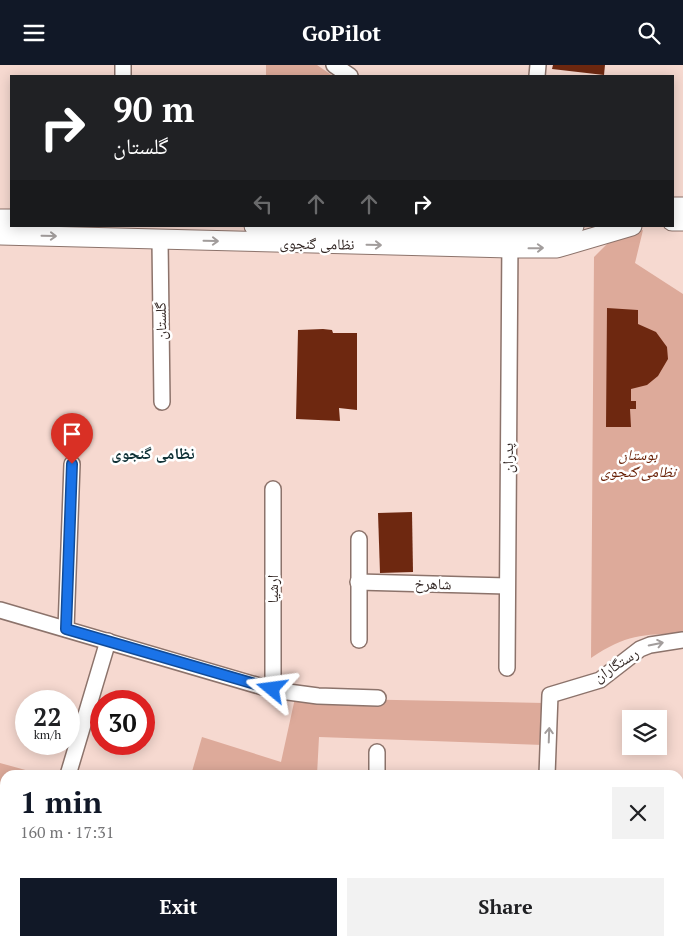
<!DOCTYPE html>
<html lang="en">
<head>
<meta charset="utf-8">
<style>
  body { margin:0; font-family:"PT Serif","Noto Naskh Arabic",serif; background:#f2f2f2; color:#202124; height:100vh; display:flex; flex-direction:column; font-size:19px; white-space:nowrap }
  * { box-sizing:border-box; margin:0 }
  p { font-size:16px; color:#757577 }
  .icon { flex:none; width:28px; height:28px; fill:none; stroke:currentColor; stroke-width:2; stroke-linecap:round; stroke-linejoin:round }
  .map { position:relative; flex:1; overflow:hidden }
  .panel { position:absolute; left:0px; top:705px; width:684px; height:176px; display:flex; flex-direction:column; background:#fff; border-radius:15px 15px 0 0; box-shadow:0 2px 12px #0003 }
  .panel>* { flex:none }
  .banner { position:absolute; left:10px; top:10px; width:664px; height:152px; border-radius:0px; box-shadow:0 2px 12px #0003; background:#202124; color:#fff; overflow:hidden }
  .fabs { position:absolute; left:622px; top:645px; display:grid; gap:10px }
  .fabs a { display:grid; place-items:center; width:45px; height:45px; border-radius:0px; background:#fff; box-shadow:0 2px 12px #0003; font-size:25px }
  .speed { position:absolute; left:15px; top:625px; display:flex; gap:10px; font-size:25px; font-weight:700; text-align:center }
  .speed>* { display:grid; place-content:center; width:65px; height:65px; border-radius:50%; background:#fff; box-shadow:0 2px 12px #0003; line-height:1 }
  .speed small { font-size:12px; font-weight:400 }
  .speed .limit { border:8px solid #d22; background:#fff; color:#111 }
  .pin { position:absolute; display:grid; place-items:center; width:42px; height:42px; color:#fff; margin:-51px -21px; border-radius:50% 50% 50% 0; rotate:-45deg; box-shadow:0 0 5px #0007 }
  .pin .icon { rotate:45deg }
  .me { position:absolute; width:55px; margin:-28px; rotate:286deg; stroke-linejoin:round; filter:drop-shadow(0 0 4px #0008) }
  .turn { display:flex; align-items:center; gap:18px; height:105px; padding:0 20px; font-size:22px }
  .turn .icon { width:65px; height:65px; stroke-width:2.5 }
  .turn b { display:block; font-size:35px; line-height:42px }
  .lanes { display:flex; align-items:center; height:48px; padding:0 20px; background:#0003; justify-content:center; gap:25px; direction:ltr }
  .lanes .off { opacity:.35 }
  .round { display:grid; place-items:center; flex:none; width:52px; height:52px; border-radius:0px; background:#f2f2f2 }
  .head { display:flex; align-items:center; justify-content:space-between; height:85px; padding:0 20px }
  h1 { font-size:30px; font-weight:700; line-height:38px; color:#111827 }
  .primary-button { display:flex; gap:10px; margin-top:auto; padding:10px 20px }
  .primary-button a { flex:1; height:58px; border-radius:0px; background:#111827; color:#fff; font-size:20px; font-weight:700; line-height:58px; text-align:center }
  .primary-button a+a { background:#f2f2f2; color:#202124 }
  header { display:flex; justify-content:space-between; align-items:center; height:65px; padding:0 20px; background:#111827; color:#fff; font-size:22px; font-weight:700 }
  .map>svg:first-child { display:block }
  .green { fill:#ddaa9a }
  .building { fill:#6e2810 }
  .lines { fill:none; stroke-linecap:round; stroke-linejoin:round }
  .minor-casing { stroke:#8c736b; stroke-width:18 }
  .tertiary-casing { stroke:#8c736b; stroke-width:21 }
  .minor { stroke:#fff; stroke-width:15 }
  .tertiary { stroke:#fff; stroke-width:19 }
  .oneway { stroke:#a29d9c }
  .route-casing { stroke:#114b97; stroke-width:12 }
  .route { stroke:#1a73e8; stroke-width:9 }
  .labels { text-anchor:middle; stroke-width:5; stroke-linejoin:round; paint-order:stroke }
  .street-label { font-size:15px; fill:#302522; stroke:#fff }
  .park-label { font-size:15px; font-style:italic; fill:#692107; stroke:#fff }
  .neighbourhood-label { font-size:16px; font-weight:bold; fill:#103237; stroke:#fff }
</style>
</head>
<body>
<header><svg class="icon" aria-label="menu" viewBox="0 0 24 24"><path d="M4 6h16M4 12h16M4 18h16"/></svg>GoPilot<svg class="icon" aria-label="search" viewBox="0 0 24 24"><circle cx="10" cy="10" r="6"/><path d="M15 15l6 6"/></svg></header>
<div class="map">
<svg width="683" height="881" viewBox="0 0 683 881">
  <rect width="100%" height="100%" fill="#f6d9d0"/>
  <g class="green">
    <polygon points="266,0 317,0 333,11 266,11"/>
    <path d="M643,165L635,198L683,229V568C641,570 627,569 591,593L594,192L612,174Z"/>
    <polygon points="295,633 544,638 543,680 319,672 317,710 191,710 202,672 281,697"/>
    <polygon points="0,698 40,709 5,710 5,741 0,741"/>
  </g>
  <g class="building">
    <polygon points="553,0 605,0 604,10 552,4"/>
    <polygon points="607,243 638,245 638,259 656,267 667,282 668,294 658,311 647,320 631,324 631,336 636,336 636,344 630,344 631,362 606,362"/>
    <polygon points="323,264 332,265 333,268 357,268 357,345 339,343 340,356 296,354 298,265"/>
    <polygon points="412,447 413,507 380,508 378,448"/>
    <polygon points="0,847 5,847 5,876 38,876 39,881 0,881"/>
  </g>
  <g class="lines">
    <g class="minor-casing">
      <g id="minor">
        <polyline points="123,0 123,11"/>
        <polyline points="334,0 350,11"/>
        <polyline points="537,11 538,0"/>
        <polyline points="160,175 162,337"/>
        <polyline points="358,517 507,521"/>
        <polyline points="0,545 273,625 318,631 378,633"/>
        <polyline points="66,564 72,399"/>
        <polyline points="359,575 359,474"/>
        <polyline points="507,603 510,172"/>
        <polyline points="273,625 273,424"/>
        <polyline points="68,710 108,576"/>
        <polyline points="377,710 377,687"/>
        <polyline points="547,710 550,630 600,615 640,584 650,580 683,575"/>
        <polyline points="0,753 5,754"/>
        <polyline points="131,876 131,881"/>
        <polyline points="219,876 219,881"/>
        <polyline points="373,881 373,876"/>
        <polyline points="540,881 540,876"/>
      </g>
    </g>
    <g class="tertiary-casing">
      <g id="tertiary">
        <polyline points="672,142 683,142"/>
        <polyline points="0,154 11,154"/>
        <polyline points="672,156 683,156"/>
        <polyline points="254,161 510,169 551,169 574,161"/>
        <polyline points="0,170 510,183 557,183 632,161"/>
      </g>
    </g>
    <use href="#minor" class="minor"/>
    <use href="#tertiary" class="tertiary"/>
  </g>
  <defs><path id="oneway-shaft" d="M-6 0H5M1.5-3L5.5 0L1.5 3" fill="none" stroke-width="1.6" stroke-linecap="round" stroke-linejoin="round" transform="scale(1.25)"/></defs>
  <g class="oneway">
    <use href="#oneway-shaft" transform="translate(49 171) rotate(1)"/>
    <use href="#oneway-shaft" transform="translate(211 176) rotate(1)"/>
    <use href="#oneway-shaft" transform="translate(374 180) rotate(1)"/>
    <use href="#oneway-shaft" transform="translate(536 183) rotate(-1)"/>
    <use href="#oneway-shaft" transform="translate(656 579) rotate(-11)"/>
    <use href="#oneway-shaft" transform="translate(549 670) rotate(-88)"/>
  </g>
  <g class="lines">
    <g class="route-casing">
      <polyline id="route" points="72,399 66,564 272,624"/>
    </g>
    <use href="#route" class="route"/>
  </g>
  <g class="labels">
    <g class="street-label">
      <text transform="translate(317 179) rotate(1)" y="5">نظامی گنجوی</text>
      <text transform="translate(161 256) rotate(-91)" y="5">گلستان</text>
      <text transform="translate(508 393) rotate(-90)" y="5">پدران</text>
      <text transform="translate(433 519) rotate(1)" y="5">شاهرخ</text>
      <text transform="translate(273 524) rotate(-90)" y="5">ارشیا</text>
      <text transform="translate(616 600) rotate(-33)" y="5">رستگاران</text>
    </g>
    <g class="park-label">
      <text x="638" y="395">بوستان<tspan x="638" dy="17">نظامی گنجوی</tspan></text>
    </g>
    <g class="neighbourhood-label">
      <text x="153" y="394">نظامی گنجوی</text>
    </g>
  </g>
</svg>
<div class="fabs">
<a><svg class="icon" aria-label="layers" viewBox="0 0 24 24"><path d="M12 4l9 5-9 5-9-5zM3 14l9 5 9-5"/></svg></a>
</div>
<div class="speed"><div>22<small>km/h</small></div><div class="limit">30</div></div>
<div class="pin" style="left:72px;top:399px;background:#d93025"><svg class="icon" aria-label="arrive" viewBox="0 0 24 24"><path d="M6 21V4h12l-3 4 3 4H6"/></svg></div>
<svg class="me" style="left:272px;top:624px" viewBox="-20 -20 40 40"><path d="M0-17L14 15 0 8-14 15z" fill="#1a73e8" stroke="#fff" stroke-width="4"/></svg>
<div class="banner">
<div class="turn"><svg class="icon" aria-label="right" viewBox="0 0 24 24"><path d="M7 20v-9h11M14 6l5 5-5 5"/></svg><div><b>90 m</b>گلستان</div></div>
<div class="lanes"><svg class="icon off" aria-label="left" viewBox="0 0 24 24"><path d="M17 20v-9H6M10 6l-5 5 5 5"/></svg><svg class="icon off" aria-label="ahead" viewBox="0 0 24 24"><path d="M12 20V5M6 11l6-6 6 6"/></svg><svg class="icon off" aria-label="ahead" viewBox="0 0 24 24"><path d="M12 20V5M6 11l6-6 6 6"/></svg><svg class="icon" aria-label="right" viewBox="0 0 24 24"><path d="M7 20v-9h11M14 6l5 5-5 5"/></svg></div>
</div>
<section class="panel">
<div class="head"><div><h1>1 min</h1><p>160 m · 17:31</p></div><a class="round"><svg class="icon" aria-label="close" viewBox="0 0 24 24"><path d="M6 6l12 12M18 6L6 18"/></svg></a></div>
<div class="primary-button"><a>Exit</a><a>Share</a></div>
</section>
</div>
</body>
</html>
